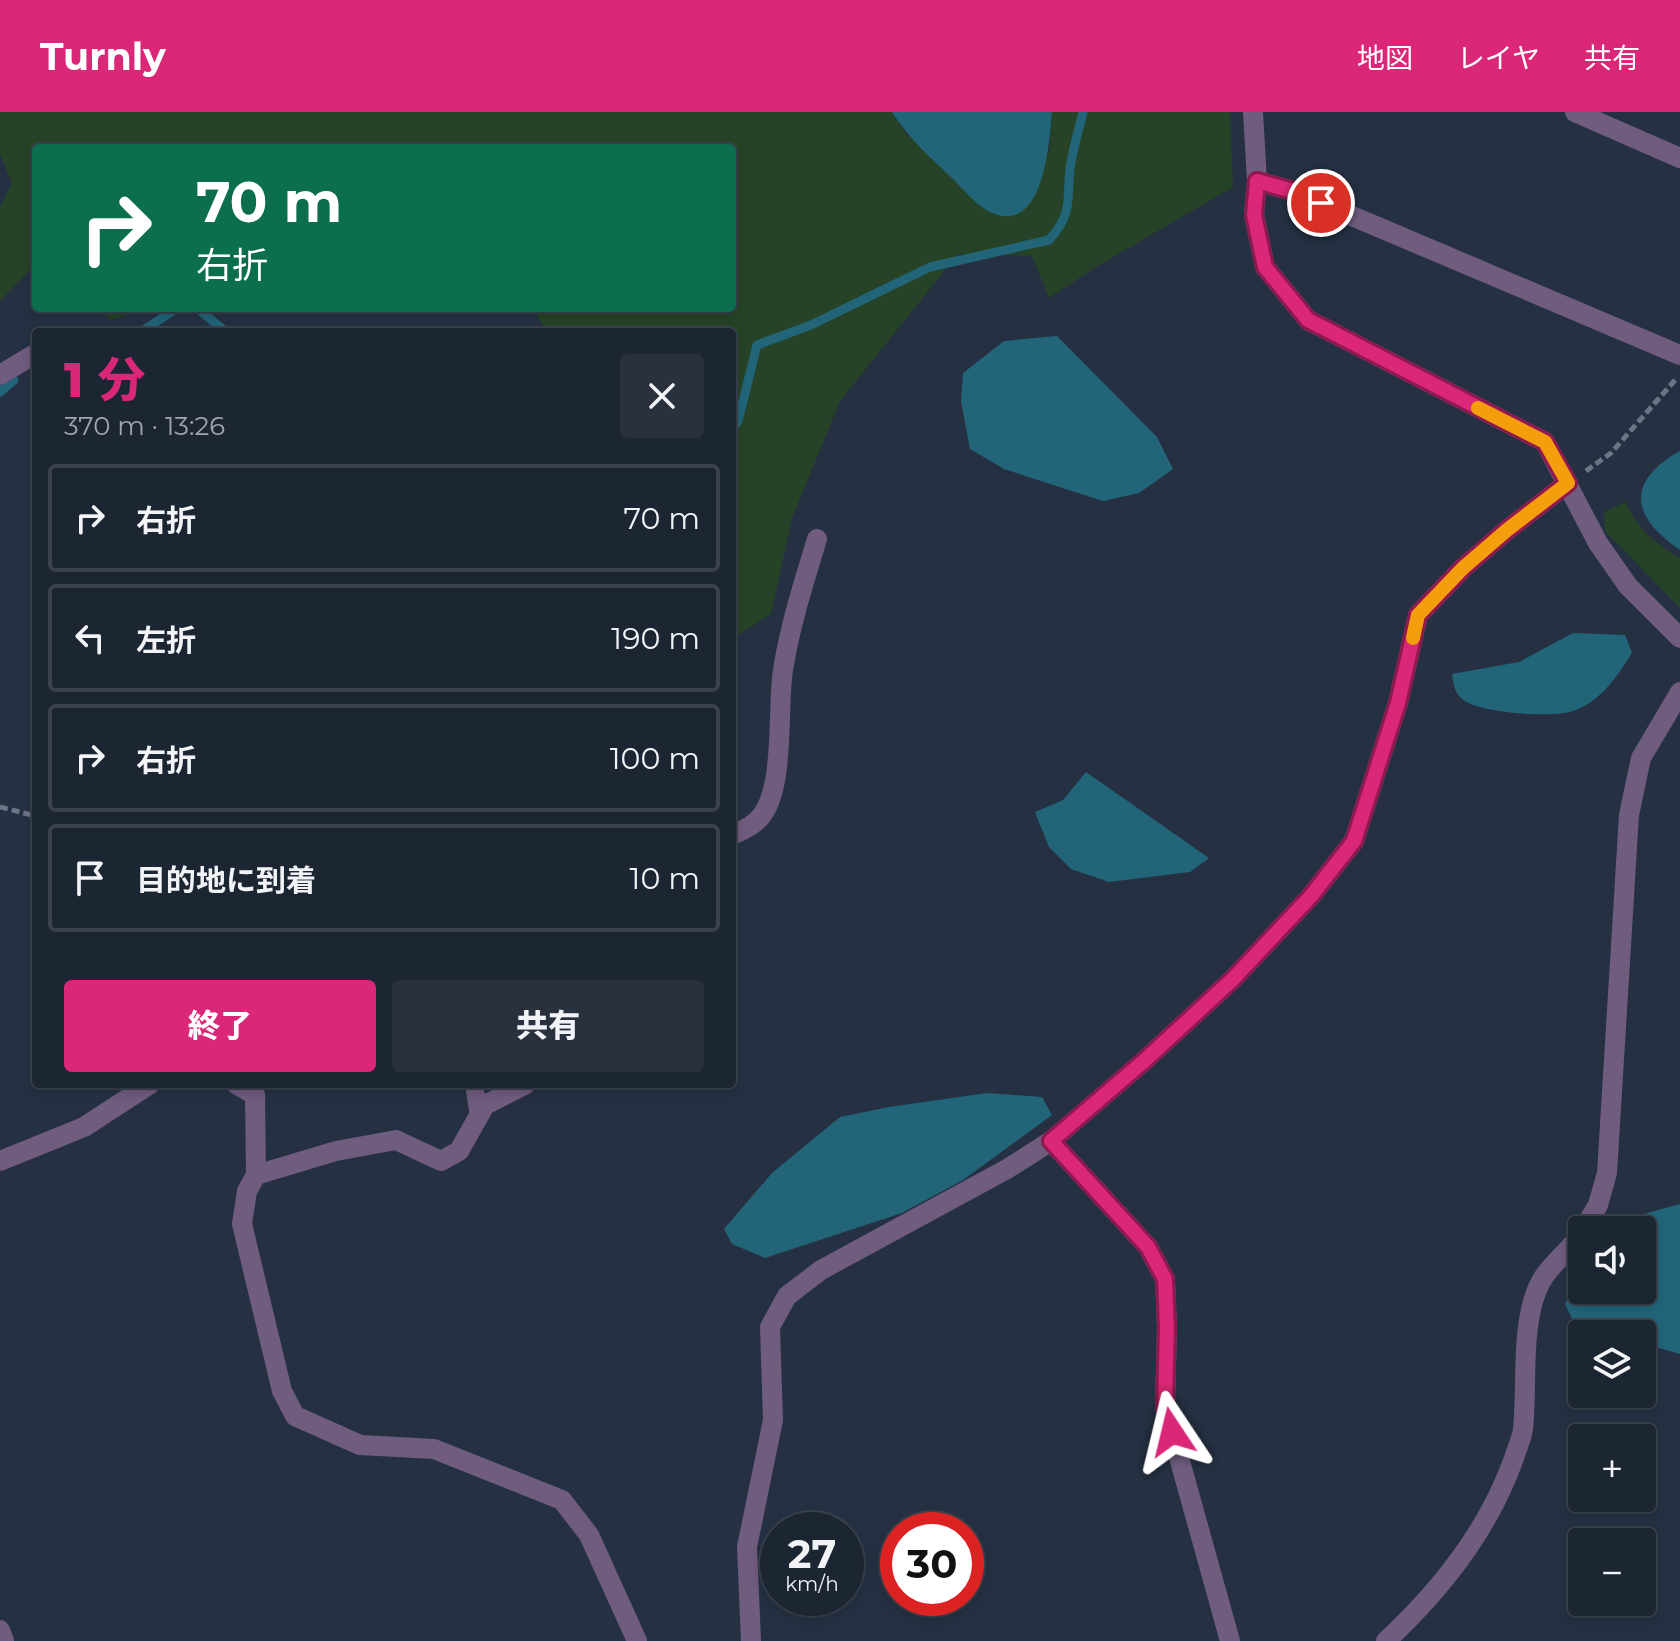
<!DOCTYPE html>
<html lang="ja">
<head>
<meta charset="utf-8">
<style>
  body { margin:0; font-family:Montserrat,"Noto Sans JP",sans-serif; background:#29313e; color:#f1f3f6; height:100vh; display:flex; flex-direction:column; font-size:30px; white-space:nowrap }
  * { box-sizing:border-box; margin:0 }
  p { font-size:26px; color:#a0a5ac }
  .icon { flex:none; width:44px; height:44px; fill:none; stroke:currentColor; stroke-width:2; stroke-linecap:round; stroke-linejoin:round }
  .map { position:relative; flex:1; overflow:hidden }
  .drawer { position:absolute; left:32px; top:216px; width:704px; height:760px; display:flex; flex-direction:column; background:#1c2532; border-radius:8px; box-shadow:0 4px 12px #0003,0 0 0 2px #3a424d }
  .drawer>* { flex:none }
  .top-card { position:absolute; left:32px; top:32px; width:704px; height:168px; border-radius:8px; box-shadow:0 4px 12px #0003,0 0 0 2px #3a424d; background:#0b6e4f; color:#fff; overflow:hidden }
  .controls { position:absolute; left:1568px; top:1104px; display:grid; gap:16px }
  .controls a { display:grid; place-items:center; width:88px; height:88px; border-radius:8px; background:#1c2532; box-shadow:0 4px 12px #0003,0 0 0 2px #3a424d; font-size:40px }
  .speed { position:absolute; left:760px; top:1400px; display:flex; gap:16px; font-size:40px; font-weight:700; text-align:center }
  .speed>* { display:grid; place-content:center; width:104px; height:104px; border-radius:50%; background:#1c2532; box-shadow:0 4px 12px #0003,0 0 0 2px #3a424d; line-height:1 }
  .speed small { font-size:20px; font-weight:400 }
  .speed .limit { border:12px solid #d22; background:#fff; color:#111 }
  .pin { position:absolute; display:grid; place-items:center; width:68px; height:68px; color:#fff; margin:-34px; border:4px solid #fff; border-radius:50%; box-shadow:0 2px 8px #0007 }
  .me { position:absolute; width:88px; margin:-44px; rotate:350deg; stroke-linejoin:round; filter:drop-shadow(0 0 6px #0008) }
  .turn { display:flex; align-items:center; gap:28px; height:168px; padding:0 32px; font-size:36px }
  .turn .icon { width:104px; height:104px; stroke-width:2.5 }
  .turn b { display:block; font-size:56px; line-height:68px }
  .round { display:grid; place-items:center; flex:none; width:84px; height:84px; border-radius:8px; background:#29313e }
  .headline { display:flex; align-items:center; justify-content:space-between; height:136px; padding:0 32px }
  h1 { font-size:48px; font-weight:800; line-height:60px; color:#db2777 }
  .cta { display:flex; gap:16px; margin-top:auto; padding:16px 32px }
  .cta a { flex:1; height:92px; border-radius:8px; background:#db2777; color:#fff; font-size:32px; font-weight:800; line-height:92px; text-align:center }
  .cta a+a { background:#29313e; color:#f1f3f6 }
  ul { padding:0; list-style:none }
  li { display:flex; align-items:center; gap:24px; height:108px; margin:0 16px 12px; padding:0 16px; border:4px solid #3a424d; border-radius:8px }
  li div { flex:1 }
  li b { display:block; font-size:30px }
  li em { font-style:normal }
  header { display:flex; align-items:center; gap:48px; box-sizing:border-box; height:112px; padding:0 40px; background:#db2777; color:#fff }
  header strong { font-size:38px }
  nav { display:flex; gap:44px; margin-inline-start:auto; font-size:28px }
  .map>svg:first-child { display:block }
  .green { fill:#264327 }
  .water { fill:#226578 }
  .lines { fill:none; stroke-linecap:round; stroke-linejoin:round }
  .stream { stroke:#226578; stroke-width:9 }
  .path { stroke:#6b7585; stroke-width:5; stroke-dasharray:8 4; stroke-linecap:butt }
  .service { stroke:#705c7f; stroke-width:18 }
  .minor { stroke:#705c7f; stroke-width:20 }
  .route-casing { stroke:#8e194d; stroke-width:20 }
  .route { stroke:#db2777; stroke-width:14 }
  .slow { stroke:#f59e0b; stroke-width:14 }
</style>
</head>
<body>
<header>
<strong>Turnly</strong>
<nav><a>地図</a><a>レイヤ</a><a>共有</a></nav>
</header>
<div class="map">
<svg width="1680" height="1529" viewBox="0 0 1680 1529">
  <rect width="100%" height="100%" fill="#253143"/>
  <g class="green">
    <polygon points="0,0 892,0 907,23 1049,42 1052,0 1230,0 1233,75 1096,155 1049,186 1032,144 958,142 840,289 792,406 771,502 732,527 732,220 546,220 533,196 732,196 732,36 36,36 36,152 0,189 0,95 12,71 0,42"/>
    <polygon points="100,196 148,196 110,208"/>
    <path d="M1626,390C1639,420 1653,429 1680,446V496L1605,419L1604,400Z"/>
  </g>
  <g class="water">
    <path d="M892,0H1052C1049,32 1044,125 990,100C977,94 964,78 954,68C931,46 909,27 892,0Z"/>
    <polygon points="1057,224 1157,325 1173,357 1139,381 1103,389 1004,357 970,337 961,289 963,261 1004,229"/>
    <path d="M1680,339V438C1631,405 1625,370 1680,339Z"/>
    <path d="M1573,521L1625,523L1632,541C1617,564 1603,587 1576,598C1556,607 1483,601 1465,589C1455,583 1453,572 1452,562L1519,550Z"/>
    <polygon points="1086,660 1209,746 1190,760 1109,770 1071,757 1049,735 1035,700 1063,688"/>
    <polygon points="987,981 1042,985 1052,1003 963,1068 902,1101 765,1146 732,1132 724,1117 772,1061 840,1005 889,995"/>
    <polygon points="1680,1092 1680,1242 1642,1231 1642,1222 1614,1222 1574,1211 1565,1192 1582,1155 1582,1178 1642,1178 1642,1118 1611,1118 1640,1103"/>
  </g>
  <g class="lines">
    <g class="stream">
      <polyline points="197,196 226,220"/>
      <polyline points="141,220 177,196"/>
      <polyline points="0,280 14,268"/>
      <path d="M732,317L738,309L757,233L811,213L930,155L1049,128C1076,98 1065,84 1071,50C1074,33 1079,17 1083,0"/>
    </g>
    <g class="path">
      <polyline points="1586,359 1611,341 1676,267"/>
      <polyline points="0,695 36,704"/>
    </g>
    <polyline class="service" points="474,972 479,1004"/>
    <g class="minor">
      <polyline points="1253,0 1257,69 1254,103 1265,155 1308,208 1545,330 1598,431 1628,474 1680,526"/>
      <polyline points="1575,0 1680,46"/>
      <polyline points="1257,69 1293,79 1680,243"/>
      <polyline points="0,263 33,243 36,246"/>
      <path d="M732,723C742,719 756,712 762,703C785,673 777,596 783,558C790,513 804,470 817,427"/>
      <polyline points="236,972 255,983 256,1063 247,1079 242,1112 282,1279 295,1304 360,1333 434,1337 562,1388 589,1423 637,1529"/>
      <polyline points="1051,1029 1148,1135 1165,1167 1167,1215 1165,1295 1230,1529"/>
      <polyline points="0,1049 84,1015 150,972"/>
      <polyline points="256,1063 336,1039 396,1028 441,1049 459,1039 485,993 526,972"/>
      <polyline points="1583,1118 1598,1093 1607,1061 1629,703 1641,646 1680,580"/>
      <polyline points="0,1518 4,1529"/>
      <polyline points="751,1529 747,1435 773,1308 770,1215 787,1184 821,1158 1007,1057 1051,1029 1144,949 1233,867 1311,784 1354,729 1398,591 1418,503 1463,456 1507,418 1568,371"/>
      <path d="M1386,1529C1441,1478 1489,1417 1514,1346C1517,1336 1522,1326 1523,1317C1528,1272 1519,1205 1543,1166C1554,1149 1572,1137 1582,1119"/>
    </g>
  </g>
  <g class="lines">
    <g class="route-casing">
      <polyline id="route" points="1172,1320 1165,1295 1167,1215 1165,1167 1148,1135 1051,1029 1144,949 1233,867 1311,784 1354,729 1398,591 1418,503 1463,456 1507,418 1568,371 1545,330 1308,208 1265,155 1254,103 1257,69 1293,79 1321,91"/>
    </g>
    <use href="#route" class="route"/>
    <polyline class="slow" points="1413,526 1418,503 1463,456 1507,418 1568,371 1545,330 1478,296"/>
  </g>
</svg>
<div class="controls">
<a><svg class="icon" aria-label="sound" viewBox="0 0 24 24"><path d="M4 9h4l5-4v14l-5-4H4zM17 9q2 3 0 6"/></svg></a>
<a><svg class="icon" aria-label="layers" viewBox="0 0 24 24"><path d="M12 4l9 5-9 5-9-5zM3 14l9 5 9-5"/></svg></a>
<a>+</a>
<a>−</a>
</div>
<div class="speed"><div>27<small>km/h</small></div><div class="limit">30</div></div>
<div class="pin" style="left:1321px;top:91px;background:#d93025"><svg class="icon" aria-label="arrive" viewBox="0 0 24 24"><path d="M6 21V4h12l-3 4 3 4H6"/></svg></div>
<svg class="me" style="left:1172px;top:1320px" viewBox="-20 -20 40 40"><path d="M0-17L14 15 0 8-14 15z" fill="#db2777" stroke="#fff" stroke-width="4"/></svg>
<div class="top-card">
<div class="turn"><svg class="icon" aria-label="right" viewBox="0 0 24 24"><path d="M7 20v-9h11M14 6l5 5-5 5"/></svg><div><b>70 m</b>右折</div></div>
</div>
<section class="drawer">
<div class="headline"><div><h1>1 分</h1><p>370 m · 13:26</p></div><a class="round"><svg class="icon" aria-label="close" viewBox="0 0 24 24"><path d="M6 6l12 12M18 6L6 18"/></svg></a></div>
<ul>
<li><svg class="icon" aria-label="right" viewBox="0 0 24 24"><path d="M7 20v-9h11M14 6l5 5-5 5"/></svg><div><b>右折</b></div><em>70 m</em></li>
<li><svg class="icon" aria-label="left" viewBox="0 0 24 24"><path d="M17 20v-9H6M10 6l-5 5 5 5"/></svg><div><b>左折</b></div><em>190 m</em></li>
<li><svg class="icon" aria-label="right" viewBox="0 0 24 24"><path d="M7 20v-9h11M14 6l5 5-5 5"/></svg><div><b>右折</b></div><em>100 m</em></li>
<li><svg class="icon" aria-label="arrive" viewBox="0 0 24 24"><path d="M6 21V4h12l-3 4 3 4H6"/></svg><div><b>目的地に到着</b></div><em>10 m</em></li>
</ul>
<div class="cta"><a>終了</a><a>共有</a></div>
</section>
</div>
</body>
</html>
